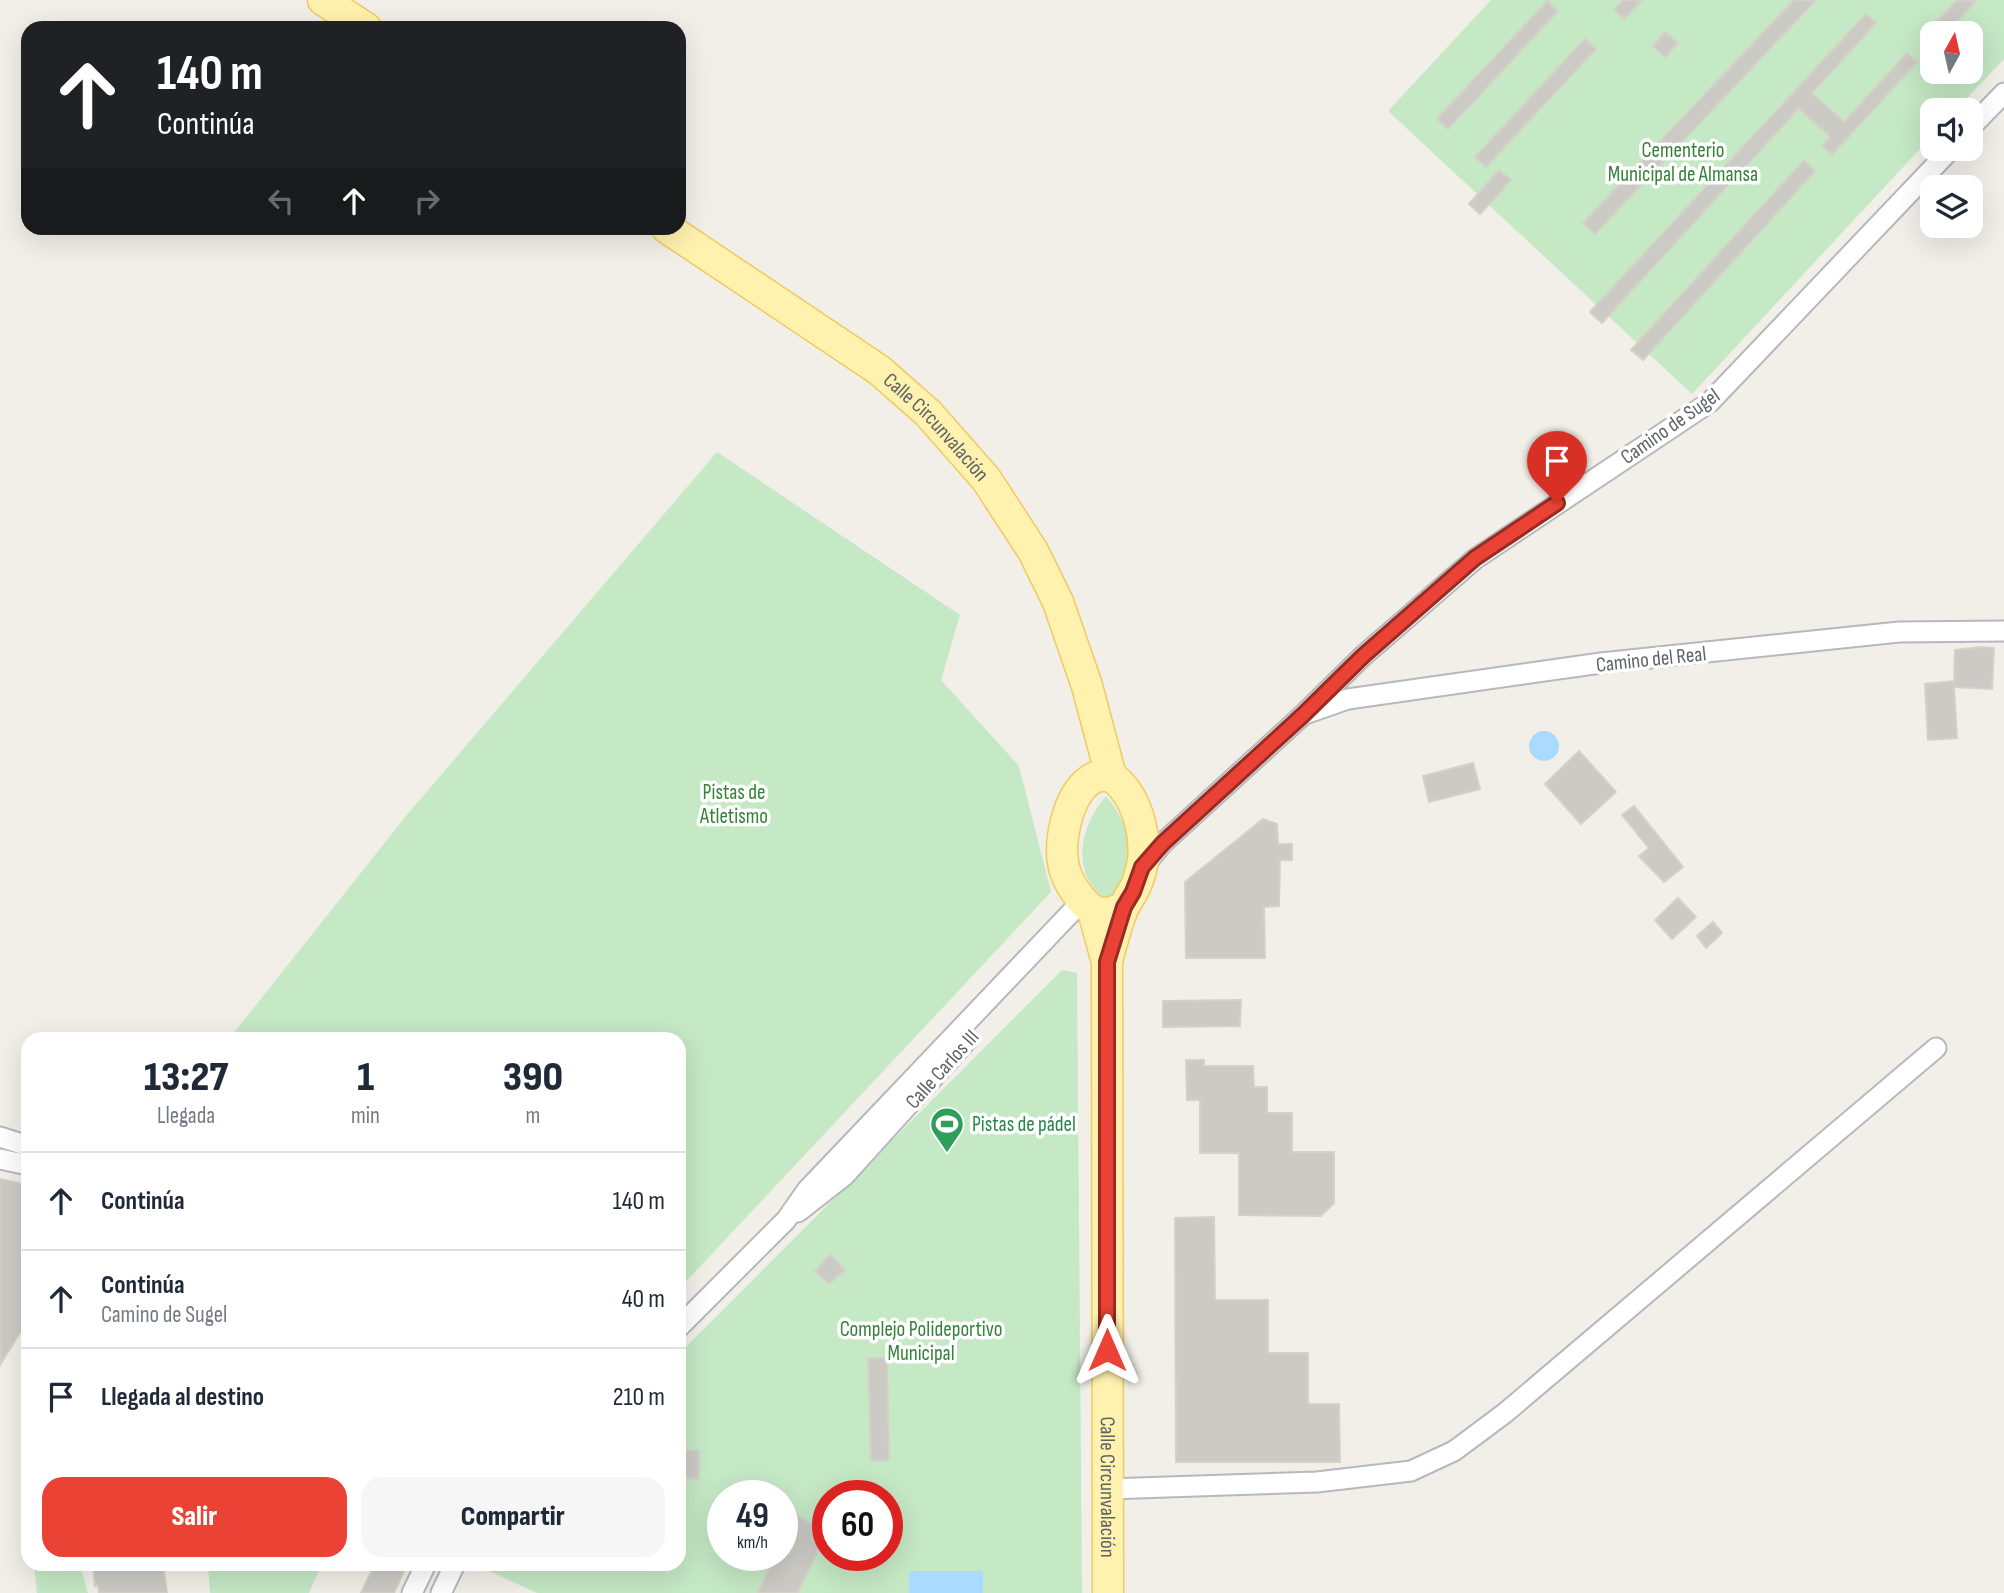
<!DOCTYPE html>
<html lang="es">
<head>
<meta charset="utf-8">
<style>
  body { margin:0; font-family:"Sofia Sans Condensed",sans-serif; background:#f6f6f7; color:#1f2937; height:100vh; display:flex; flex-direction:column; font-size:26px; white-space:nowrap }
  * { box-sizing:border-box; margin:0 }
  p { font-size:23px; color:#747a83 }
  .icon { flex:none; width:38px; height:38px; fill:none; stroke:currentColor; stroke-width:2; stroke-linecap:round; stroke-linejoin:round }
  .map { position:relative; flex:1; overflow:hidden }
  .side { position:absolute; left:21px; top:1032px; width:665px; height:539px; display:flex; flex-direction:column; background:#fff; border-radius:21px; box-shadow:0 7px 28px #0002 }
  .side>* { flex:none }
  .hud { position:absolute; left:21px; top:21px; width:665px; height:214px; border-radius:21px; box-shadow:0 7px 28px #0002; background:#202124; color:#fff; overflow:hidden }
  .needle { width:46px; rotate:8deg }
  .tools { position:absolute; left:1920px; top:21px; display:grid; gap:14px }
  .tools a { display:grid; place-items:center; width:63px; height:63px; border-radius:14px; background:#fff; box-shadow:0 7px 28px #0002; font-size:35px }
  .speed { position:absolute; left:707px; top:1480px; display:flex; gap:14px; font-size:35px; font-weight:700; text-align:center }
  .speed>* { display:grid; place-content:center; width:91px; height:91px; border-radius:50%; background:#fff; box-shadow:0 7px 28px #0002; line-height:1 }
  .speed small { font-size:18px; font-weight:400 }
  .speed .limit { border:10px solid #d22; background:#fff; color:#111 }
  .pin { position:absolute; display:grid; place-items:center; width:60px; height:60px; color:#fff; margin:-72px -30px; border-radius:50% 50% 50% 0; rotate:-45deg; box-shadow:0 0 7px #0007 }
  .pin .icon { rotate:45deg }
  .me { position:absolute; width:77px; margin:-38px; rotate:0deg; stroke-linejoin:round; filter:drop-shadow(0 0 5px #0008) }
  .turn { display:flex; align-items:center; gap:24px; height:147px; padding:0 21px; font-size:32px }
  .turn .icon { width:91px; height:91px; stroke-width:2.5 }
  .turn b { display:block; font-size:49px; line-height:60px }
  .lanes { display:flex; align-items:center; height:66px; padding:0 21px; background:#0003; justify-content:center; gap:35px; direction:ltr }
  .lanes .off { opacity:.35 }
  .eta { display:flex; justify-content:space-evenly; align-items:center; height:119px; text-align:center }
  .eta b { font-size:42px; font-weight:800; line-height:49px }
  .primary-button { display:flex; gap:14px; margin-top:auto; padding:14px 21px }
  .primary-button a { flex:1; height:80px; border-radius:21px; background:#ea4335; color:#fff; font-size:28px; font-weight:800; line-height:80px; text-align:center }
  .primary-button a+a { background:#f6f6f7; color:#1f2937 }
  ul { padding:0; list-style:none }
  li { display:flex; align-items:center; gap:21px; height:98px; padding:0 21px; border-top:2px solid #e0e1e3 }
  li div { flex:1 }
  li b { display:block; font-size:26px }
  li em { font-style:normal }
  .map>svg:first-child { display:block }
  .green { fill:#c5e8c5; fill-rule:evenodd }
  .water { fill:#aadaff }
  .building { fill:#cccac5; stroke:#d6d1c6; stroke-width:2 }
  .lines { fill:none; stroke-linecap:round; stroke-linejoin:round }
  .minor-casing { stroke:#b5b8bc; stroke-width:23 }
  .primary-casing { stroke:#f2c960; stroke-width:33 }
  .minor { stroke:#fff; stroke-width:19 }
  .primary { stroke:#fff2af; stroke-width:30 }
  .route-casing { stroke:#982c22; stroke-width:18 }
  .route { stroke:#ea4335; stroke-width:12 }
  .labels { text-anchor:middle; stroke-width:7; stroke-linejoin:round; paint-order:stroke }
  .park-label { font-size:21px; fill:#348238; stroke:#fff }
  .street-label { font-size:21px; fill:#5f6368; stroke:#fff }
  .leisure-label { font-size:21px; fill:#27864d; stroke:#fff; text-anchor:start }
</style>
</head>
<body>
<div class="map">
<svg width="2004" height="1593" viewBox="0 0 2004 1593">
  <rect width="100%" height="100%" fill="#f1efe8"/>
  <g class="green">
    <path d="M1491,0H2004V59L1956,110H1932V136L1692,394L1388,111ZM1932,33H1970V72H1932Z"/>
    <polygon points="717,452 960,615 941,680 1019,766 1051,892 679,1289 679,1040 229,1039 406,816"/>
    <path d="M1106,796C1137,833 1134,862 1109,901C1069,876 1079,827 1106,796Z"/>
    <path d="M1062,970L1077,973L1082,1593H537L476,1565L679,1564V1354ZM723,1496H782V1556H723ZM828,1496H887V1556H828Z"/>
    <polygon points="34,1565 80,1565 88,1593 37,1593"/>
    <polygon points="208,1565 208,1564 321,1565 309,1593 210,1593"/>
  </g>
  <g class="water">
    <circle cx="1544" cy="746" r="15"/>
    <rect x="909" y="1571" width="74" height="22"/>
  </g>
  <g class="building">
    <polygon points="1623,0 1642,0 1624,19 1614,10"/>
    <polygon points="1794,0 1816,0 1595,234 1583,223"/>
    <polygon points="1957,0 1977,0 1946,33 1926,33"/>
    <polygon points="1547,1 1558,11 1448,129 1437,119"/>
    <polygon points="1866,14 1876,23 1812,93 1844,122 1907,53 1917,62 1832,155 1822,146 1830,137 1799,108 1602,323 1590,312"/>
    <polygon points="1665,32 1678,43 1665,57 1653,46"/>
    <polygon points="1585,39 1596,49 1486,167 1475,157"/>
    <polygon points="1804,160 1815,171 1643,360 1631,350"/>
    <polygon points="1499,170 1511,180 1480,214 1469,204"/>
    <polygon points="1981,647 1994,648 1992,689 1954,687 1957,738 1928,740 1925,684 1953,681 1954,684 1955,650"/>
    <polygon points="1579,751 1616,792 1581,824 1545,784"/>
    <polygon points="1473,763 1480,789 1429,802 1423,776"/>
    <polygon points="1634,806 1683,867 1664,882 1639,856 1649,848 1622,815"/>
    <polygon points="1263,819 1277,824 1278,844 1292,844 1292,860 1280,860 1279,906 1264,907 1265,958 1186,958 1185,882"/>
    <polygon points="1678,898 1696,917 1672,939 1655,920"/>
    <polygon points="1713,922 1722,933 1706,948 1697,936"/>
    <polygon points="1241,1000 1240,1026 1163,1027 1163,1001"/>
    <polygon points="1186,1060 1204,1060 1204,1066 1253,1066 1254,1087 1267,1087 1267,1113 1292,1113 1292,1152 1334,1152 1334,1203 1321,1216 1239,1215 1239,1153 1200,1153 1200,1100 1187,1100"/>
    <polygon points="0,1179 28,1185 28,1326 19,1334 0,1365"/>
    <polygon points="1214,1217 1215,1300 1268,1300 1268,1353 1308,1353 1308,1404 1339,1404 1340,1462 1176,1462 1175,1218"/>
    <polygon points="830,1255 845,1270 829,1284 815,1271"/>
    <polygon points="868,1358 887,1358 889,1460 871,1461"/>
    <polygon points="679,1449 699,1451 699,1479 679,1478"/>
    <polygon points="782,1506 826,1533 798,1593 758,1593 775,1556 782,1556"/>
    <polygon points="93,1564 163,1564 167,1593 99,1593 98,1585 95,1586"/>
    <polygon points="375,1564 407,1564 394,1593 361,1593"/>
  </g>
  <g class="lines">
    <g class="minor-casing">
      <g id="minor">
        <polyline points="1970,128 2004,93"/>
        <polyline points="1308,713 1348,699 1601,663 1899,632 2004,631"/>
        <polyline points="1143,867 1163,843 1303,715 1363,656 1475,559 1710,402 1951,149"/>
        <polyline points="0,1137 28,1146"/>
        <polyline points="0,1159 28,1165"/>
        <polyline points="798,1212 844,1176 968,1039"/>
        <polyline points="679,1327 786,1220 807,1190 1082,901"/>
        <polyline points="1107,1489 1317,1482 1411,1471 1454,1451 1505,1413 1936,1048"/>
        <polyline points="412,1593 426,1564"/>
        <polyline points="441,1593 455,1564"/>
      </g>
    </g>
    <g class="primary-casing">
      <g id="primary">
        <polyline points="323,0 366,28"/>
        <path id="s1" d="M667,228L879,370L928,413L986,479L1033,551L1058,602L1087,686L1111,776"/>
        <path id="s2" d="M1093,911L1107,962L1108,1593"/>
        <path d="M1107,961C1112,944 1116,925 1123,909C1127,899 1135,891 1138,880C1151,847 1140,797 1111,776C1104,776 1096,775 1090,780C1067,796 1057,845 1065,871C1068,881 1074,890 1081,899C1094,915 1106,917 1123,907"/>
      </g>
    </g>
    <use href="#minor" class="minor"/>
    <use href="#primary" class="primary"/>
  </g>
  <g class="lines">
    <g class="route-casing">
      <polyline id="route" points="1107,1350 1107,962 1124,907 1133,892 1142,867 1163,843 1303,715 1363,656 1475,558 1557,503"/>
    </g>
    <use href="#route" class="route"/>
  </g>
  <defs>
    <g id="stadium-pin" transform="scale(1.75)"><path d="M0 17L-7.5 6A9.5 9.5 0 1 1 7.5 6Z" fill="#2e9e5b" stroke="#fff"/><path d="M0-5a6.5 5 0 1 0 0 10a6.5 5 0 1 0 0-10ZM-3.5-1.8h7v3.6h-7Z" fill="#fff"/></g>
  </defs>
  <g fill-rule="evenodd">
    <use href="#stadium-pin" x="947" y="1124"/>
  </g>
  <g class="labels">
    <g class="park-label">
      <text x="1683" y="157">Cementerio<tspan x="1683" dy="24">Municipal de Almansa</tspan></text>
      <text x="734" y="799">Pistas de<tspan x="734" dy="24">Atletismo</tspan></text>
      <text x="921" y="1336">Complejo Polideportivo<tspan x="921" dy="24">Municipal</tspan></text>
    </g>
    <g class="street-label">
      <text transform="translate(1670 426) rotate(-35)" y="7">Camino de Sugel</text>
      <text dy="7" stroke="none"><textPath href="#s1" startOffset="336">Calle Circunvalación</textPath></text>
      <text transform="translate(1651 659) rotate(-6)" y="7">Camino del Real</text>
      <text transform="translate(942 1069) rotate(-48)" y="7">Calle Carlos III</text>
      <text dy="7" stroke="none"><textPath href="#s2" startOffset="578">Calle Circunvalación</textPath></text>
    </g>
    <g class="leisure-label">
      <text x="972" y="1131">Pistas de pádel</text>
    </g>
  </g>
</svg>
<div class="tools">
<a><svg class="needle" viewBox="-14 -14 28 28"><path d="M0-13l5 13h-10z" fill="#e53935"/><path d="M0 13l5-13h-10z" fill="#747a83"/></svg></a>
<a><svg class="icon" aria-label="sound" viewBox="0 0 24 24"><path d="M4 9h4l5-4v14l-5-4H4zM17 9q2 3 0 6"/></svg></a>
<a><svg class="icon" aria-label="layers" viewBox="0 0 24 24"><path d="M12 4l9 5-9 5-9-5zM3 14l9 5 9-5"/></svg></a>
</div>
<div class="speed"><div>49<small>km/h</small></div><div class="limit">60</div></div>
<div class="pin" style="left:1557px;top:503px;background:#d93025"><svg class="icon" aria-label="arrive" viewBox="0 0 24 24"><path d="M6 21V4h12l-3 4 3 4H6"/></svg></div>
<svg class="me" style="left:1107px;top:1350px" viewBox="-20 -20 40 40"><path d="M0-17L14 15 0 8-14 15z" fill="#ea4335" stroke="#fff" stroke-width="4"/></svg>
<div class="hud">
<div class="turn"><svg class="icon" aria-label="ahead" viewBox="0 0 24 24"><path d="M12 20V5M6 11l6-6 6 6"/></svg><div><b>140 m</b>Continúa</div></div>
<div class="lanes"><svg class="icon off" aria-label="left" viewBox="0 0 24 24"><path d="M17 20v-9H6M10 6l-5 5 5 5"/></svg><svg class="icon" aria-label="ahead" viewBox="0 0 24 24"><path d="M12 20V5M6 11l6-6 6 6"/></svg><svg class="icon off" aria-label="right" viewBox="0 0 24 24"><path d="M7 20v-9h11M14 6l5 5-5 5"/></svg></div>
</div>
<section class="side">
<div class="eta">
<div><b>13:27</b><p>Llegada</p></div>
<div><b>1</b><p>min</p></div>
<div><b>390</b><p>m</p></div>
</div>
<ul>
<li><svg class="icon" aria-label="ahead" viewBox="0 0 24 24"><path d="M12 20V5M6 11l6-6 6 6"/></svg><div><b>Continúa</b></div><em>140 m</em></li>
<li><svg class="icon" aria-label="ahead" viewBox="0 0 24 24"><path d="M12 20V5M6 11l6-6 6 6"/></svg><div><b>Continúa</b><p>Camino de Sugel</p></div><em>40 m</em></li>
<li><svg class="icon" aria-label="arrive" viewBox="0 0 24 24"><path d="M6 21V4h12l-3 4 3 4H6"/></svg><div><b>Llegada al destino</b></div><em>210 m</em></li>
</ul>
<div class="primary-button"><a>Salir</a><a>Compartir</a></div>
</section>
</div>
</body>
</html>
